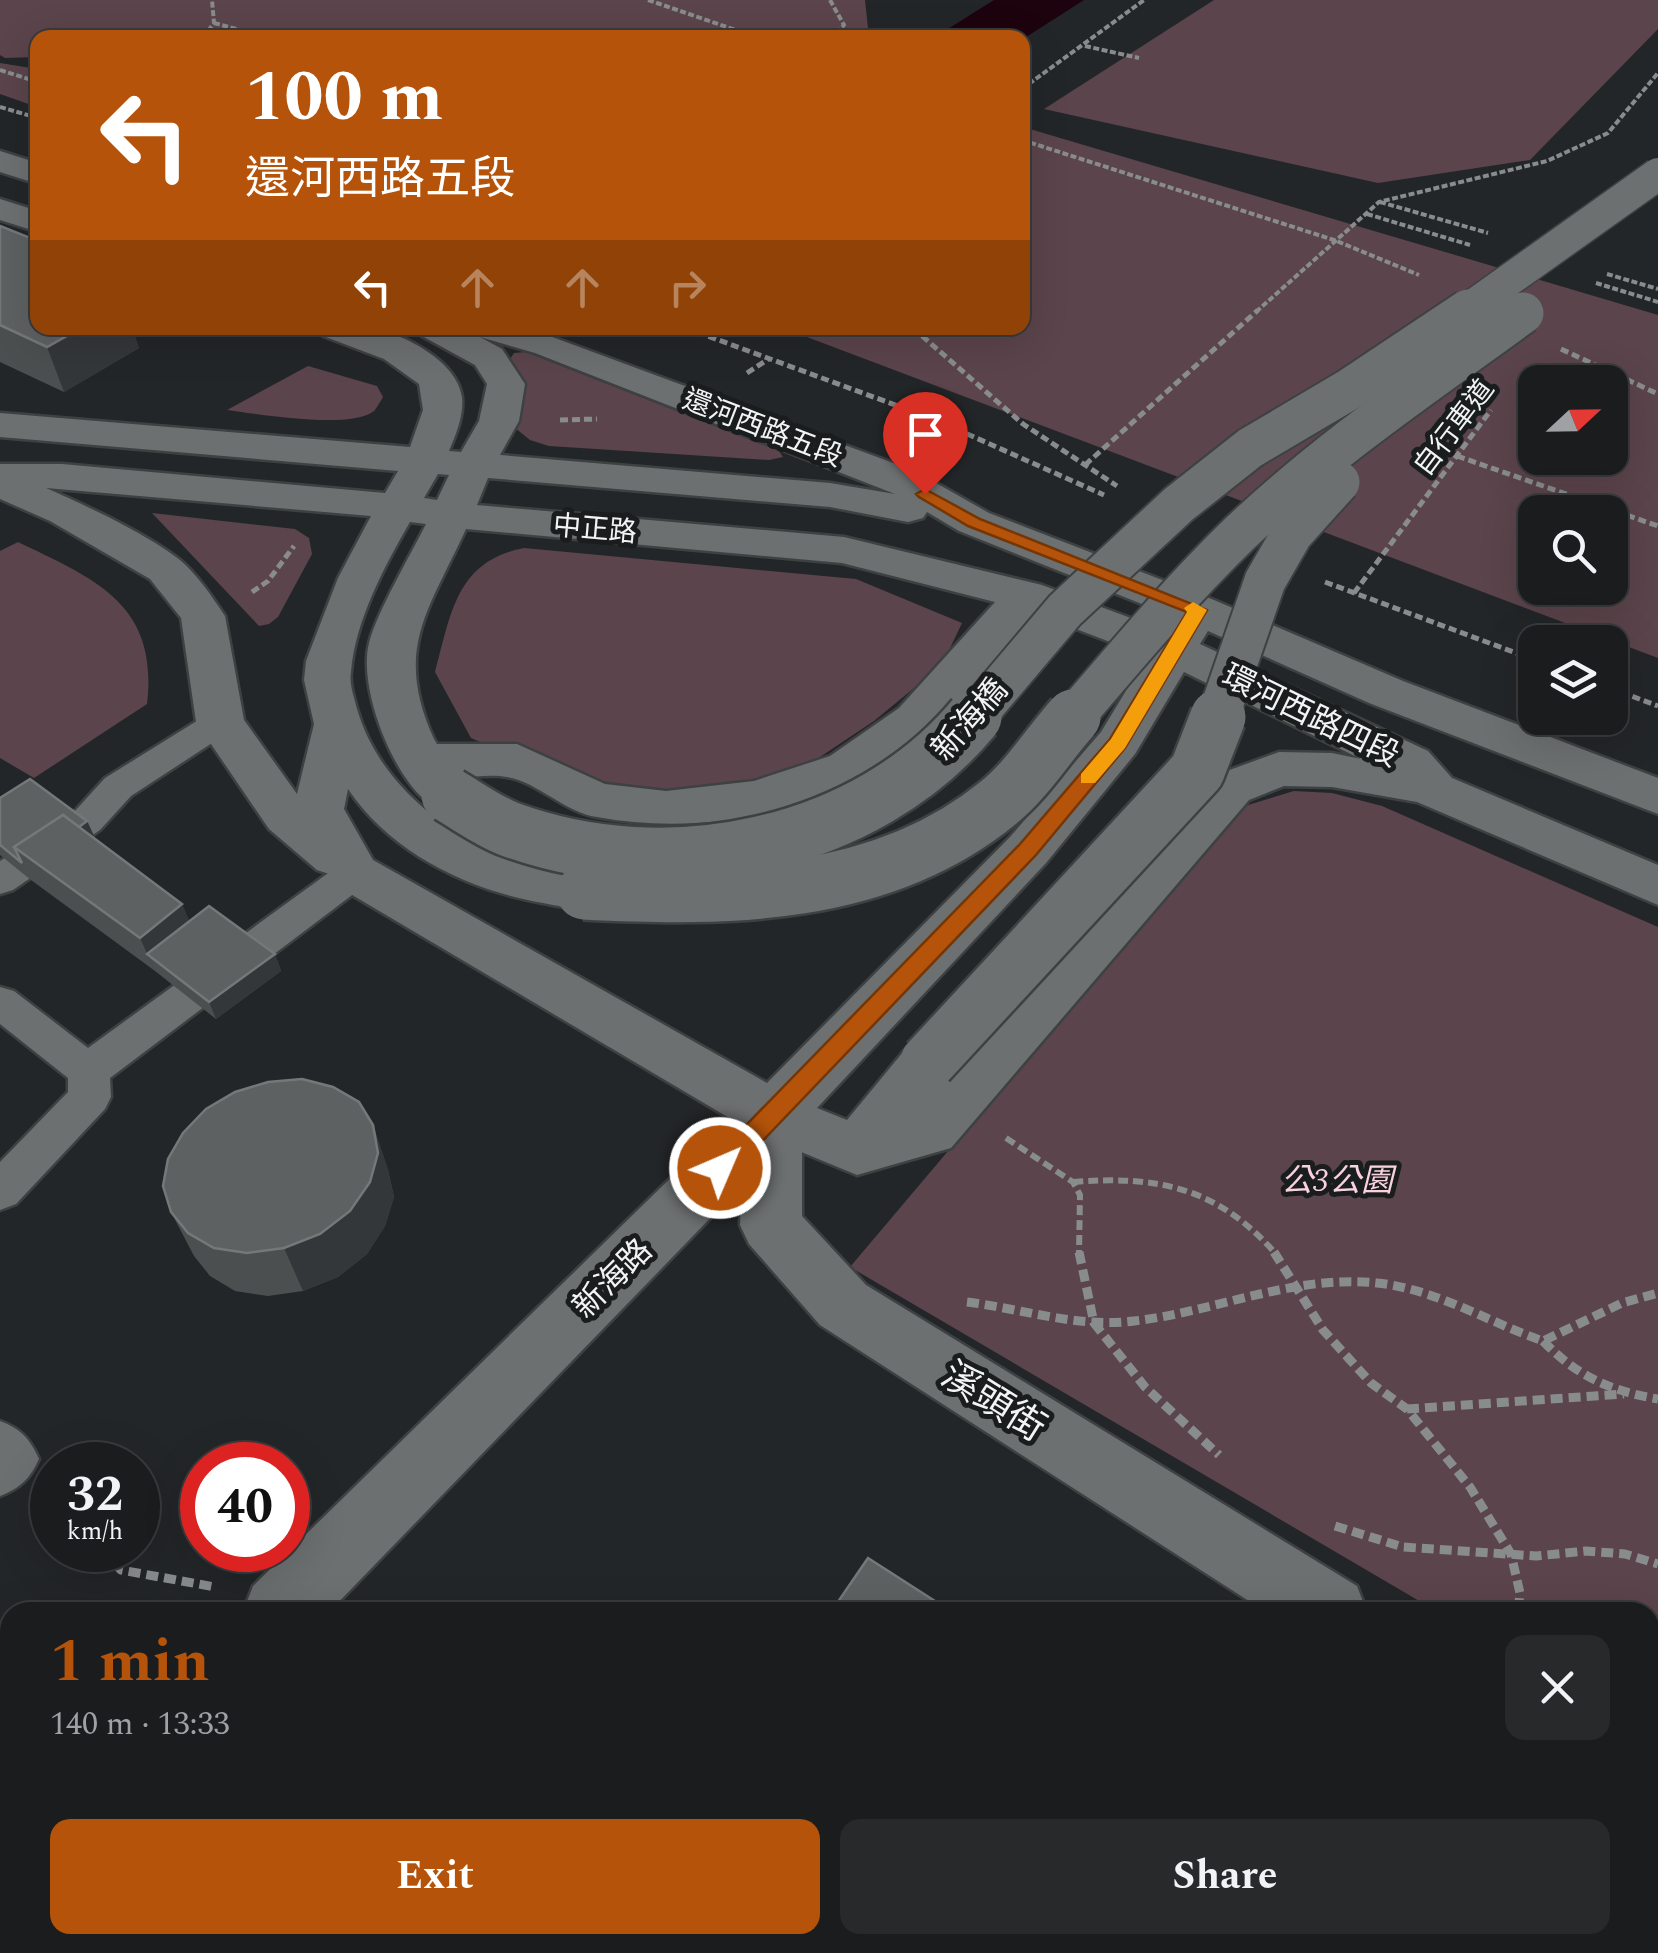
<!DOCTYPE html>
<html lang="en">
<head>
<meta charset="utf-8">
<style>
  body { margin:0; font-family:Spectral,"Noto Sans TC",serif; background:#27292b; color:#f1f3f6; height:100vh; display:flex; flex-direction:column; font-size:38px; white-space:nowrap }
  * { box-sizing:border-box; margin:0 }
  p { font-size:32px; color:#9fa1a4 }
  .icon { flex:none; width:55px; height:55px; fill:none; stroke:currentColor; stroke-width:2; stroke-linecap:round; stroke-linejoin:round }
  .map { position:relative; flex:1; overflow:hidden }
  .sheet { position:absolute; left:0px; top:1602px; width:1660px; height:352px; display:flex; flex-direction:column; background:#1a1c1e; border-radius:30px 30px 0 0; box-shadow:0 10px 40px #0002,0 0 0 2px #383a3c }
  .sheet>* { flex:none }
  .guide { position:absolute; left:30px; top:30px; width:1000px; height:305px; border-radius:20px; box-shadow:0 10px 40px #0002,0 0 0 2px #383a3c; background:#b45309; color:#fff; overflow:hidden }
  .needle { width:65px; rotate:68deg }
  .controls { position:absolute; left:1518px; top:365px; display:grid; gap:20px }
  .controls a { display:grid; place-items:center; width:110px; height:110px; border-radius:20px; background:#1a1c1e; box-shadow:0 10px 40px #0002,0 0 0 2px #383a3c; font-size:50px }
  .speed { position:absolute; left:30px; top:1442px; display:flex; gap:20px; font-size:50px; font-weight:700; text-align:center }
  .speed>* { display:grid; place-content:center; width:130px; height:130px; border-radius:50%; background:#1a1c1e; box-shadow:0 10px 40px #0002,0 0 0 2px #383a3c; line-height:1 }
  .speed small { font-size:25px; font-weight:400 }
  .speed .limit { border:15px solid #d22; background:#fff; color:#111 }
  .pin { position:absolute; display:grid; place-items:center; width:85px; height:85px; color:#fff; margin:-102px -42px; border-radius:50% 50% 50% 0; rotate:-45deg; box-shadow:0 0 10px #0007 }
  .pin .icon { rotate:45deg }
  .me { position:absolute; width:110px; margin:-55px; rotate:45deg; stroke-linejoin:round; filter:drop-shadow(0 0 8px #0008) }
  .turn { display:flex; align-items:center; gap:35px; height:210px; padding:0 50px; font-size:45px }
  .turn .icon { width:130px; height:130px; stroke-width:2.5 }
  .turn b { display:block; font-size:70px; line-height:85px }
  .lanes { display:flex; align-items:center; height:95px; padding:0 50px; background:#0003; justify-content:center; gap:50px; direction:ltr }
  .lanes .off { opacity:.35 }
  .round { display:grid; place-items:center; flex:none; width:105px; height:105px; border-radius:20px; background:#27292b }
  .overview { display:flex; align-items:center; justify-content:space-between; height:170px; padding:0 50px }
  h1 { font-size:60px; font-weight:700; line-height:75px; color:#b45309 }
  .action { display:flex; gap:20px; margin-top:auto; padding:20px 50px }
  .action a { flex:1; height:115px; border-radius:20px; background:#b45309; color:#fff; font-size:40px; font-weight:700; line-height:115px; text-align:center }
  .action a+a { background:#27292b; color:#f1f3f6 }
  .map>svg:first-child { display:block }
  .green { fill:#5b444b; fill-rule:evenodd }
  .water { fill:#1c030d }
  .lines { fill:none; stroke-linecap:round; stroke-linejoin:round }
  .lane-casing { stroke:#3e4142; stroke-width:5 }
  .street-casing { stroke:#3e4142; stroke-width:5 }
  .secondary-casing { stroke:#3e4142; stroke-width:5 }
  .path-far3 { stroke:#898c8d; stroke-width:4; stroke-dasharray:6 2.5; stroke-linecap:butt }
  .path-far2 { stroke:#898c8d; stroke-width:5; stroke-dasharray:8 4; stroke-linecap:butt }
  .path-far1 { stroke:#898c8d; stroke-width:6; stroke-dasharray:10 5; stroke-linecap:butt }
  .path { stroke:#898c8d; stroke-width:9; stroke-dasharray:12 6; stroke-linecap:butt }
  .lane { fill:#6c7071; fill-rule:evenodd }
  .street { fill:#6c7071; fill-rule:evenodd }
  .secondary { fill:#6c7071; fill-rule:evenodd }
  .secondary-bridge-far2-casing { stroke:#3e4142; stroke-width:35; stroke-linecap:butt }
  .secondary-bridge-far1-casing { stroke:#3e4142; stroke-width:45; stroke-linecap:butt }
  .secondary-bridge-casing { stroke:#3e4142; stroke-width:60; stroke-linecap:butt }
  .secondary-bridge-far2 { stroke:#6c7071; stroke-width:32 }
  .secondary-bridge-far1 { stroke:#6c7071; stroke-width:41 }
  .secondary-bridge { stroke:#6c7071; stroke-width:55 }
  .wall { fill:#4b4f50 }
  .shaded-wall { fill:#343739 }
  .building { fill:#5d6162; stroke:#747879; stroke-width:2.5 }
  .route { fill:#b45309; stroke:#753606; stroke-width:2.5 }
  .slow { fill:#f59e0b }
  .labels { text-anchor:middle; stroke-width:10; stroke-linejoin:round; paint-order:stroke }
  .far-street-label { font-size:28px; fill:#f1f3f4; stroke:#1a1d1e }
  .street-label { font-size:32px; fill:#f1f3f4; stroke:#1a1d1e }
  .park-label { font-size:32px; font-style:italic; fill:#fad2de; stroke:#1a1d1e }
  .near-street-label { font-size:38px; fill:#f1f3f4; stroke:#1a1d1e }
</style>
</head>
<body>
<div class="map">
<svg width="1658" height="1953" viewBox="0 0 1658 1953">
  <rect width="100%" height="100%" fill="#232628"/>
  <g class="green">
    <polygon points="0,0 865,0 868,28 853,38 38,38 37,57 5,58 0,55"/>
    <polygon points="1214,0 1658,0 1658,29 1530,160 1378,183 1044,109"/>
    <polygon points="0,63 37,69 37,107 0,94"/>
    <path d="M1023,127L1658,315V658L783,328H1022ZM1535,382H1610V458H1535ZM1535,512H1610V588H1535Z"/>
    <polygon points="526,352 779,451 783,457 769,460 549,446 530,440 509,423 519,383 510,359 514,353"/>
    <path d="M308,366L377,386L383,397C382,399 376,409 374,411C351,430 257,414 227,410Z"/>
    <polygon points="152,513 295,529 309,538 312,554 278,617 269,624 259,626"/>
    <path d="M18,542C95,579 159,604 147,704L34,778L0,758V551Z"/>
    <path d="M524,548L856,579L962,623L942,665L874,721L805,767L728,791L624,799L561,778L471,738L435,672C451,614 456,561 524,548Z"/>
    <polygon points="1294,791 1332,793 1382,806 1658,927 1658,1742 1650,1737 1650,1612 1438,1612 850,1267 1238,808"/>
  </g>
  <polygon class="water" points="994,0 1084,0 1023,39 935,37"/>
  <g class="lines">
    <g class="lane-casing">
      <g id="lane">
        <polygon points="220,711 232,714 237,722 232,730 131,796 100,830 13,890 0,894 0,861 74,812 105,778 208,714"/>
        <polygon points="355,859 368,863 374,873 368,883 110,1078 111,1097 105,1109 16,1204 0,1210 0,1162 68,1092 68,1078 0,1024 0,987 14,991 88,1048 342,863"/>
        <path d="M0,1421C21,1429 30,1439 39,1459C30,1479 20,1488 0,1496Z"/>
      </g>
    </g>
    <g class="street-casing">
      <g id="street">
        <polygon points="773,1091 794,1098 802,1115 802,1216 866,1285 1357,1586 1367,1612 1266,1612 820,1325 749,1244 740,1225 744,1115 752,1098"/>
        <polygon points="1650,1775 1658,1778 1658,1858 1650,1855"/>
      </g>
    </g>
    <g class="secondary-casing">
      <g id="secondary">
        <polygon points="0,151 38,163 38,184 0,172"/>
        <polygon points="0,199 38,211 38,232 0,220"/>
        <path d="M318,328C334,327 356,325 373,328C405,335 457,361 462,397C464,416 456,434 449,451L461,452L479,421L487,384L475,365L422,336L417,328H462L475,334L471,328H528L915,471L989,513L1214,600L1403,681L1658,778V814L1369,703L1208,631L1200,644L1428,751L1452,778L1658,865V905L1417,802L1332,787L1284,786L1249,800L951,1148L857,1175L782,1144L329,1612H243L253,1586L731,1119L337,886L329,874L317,870L269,829L196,722L181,618L150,579L50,521L0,499V464H62L385,493L398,471L0,437V413L410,447L423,410L419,384L384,359L323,336ZM480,337L535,353L895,494L830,483L500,455L519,421L525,384L502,349ZM438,474L449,475L437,500L424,498ZM488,478L830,507L908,522L923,518L927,512L959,531L1172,616L1163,630L1042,585L844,537L477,505ZM46,488L371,516L338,578L306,661L304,680L314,724L297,794L244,720L225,616C213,598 197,574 180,560C147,534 85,505 46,488ZM410,522L426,524C410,556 377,612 369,643C358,687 391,771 424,799C435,808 448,804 461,801L468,789L461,777C475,777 492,774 507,777C538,782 564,812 597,817C710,838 849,810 934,729C970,695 1001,651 1034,613L1147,656L1101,732L1010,837L767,1083L373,860L344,809L348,789C391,853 468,890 543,903C564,907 581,912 603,905L610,892L603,879C573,870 541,869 512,859C443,834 378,781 357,709C354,697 349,684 351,672C355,621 385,565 410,522ZM466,529L842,563L995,602L899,708L830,756L754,781L666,791L605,784L517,744H437L434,739C393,649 429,610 466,529ZM1184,672L1361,759L1332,753L1279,752L1213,776L956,1061L948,1046L928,1039L908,1046L847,1120L817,1108L1046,863L1135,754Z"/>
        <polygon points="10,1843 10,1929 0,1933 0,1847"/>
        <polygon points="659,1945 748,1945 751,1953 662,1953"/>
      </g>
    </g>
    <g class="path-far3">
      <polyline points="648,0 759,38"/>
      <polyline points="830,0 844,25 832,38"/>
      <polyline points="214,23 270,38"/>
      <polyline points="203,38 214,23 212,0"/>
      <polyline points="1085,46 1139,58"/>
      <polyline points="0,70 38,82"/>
      <polyline points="1022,89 1144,0"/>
      <polyline points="0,107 38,118"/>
      <polyline points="1022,140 1334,240 1419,275"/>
      <polyline points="1380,202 1488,233"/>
      <polyline points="1367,214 1470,245"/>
      <polyline points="1607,274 1658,289"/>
      <polyline points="1596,283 1658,302"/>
      <polyline points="1256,312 1379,202 1547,161 1608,133 1658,73"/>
    </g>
    <g class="path-far2">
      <polyline points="686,328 936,420 1104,495"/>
      <polyline points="913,328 1023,424 1117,486"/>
      <polyline points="1561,349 1658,394"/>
      <polyline points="747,373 770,358"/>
      <polyline points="560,420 597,419"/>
      <polyline points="1457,456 1658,526"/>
      <polyline points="1085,465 1258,310"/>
      <polyline points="1325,582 1535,660"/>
      <polyline points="252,592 268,581 294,546"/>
      <polyline points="1354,593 1491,410"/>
      <polyline points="1610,688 1658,706"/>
    </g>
    <g class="path-far1">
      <polyline points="1006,1138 1073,1182 1080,1195 1079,1254"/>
      <path d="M1073,1182C1159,1175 1218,1188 1276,1254"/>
    </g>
    <g class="path">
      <polyline points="1079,1252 1094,1323 1145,1387 1219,1455"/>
      <polyline points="1274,1252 1323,1330 1371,1383 1407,1409 1470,1487 1511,1554 1520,1593 1518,1612"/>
      <path d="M967,1302C1023,1309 1077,1328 1134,1321C1214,1312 1295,1274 1377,1283C1436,1289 1488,1322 1543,1341L1622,1303L1658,1293"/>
      <path d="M1543,1341C1577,1376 1610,1391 1658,1399"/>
      <polyline points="1407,1409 1624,1394"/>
      <polyline points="1335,1526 1403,1547 1536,1556 1586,1551 1625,1554 1658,1564"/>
      <polyline points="101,1550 121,1570 215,1587"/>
    </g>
    <use href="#lane" class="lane"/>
    <use href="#street" class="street"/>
    <use href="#secondary" class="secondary"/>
    <g class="secondary-bridge-far2-casing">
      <polyline id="secondary-bridge-far2" points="1464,312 1658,174"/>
    </g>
    <g class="secondary-bridge-far1-casing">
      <g id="secondary-bridge-far1">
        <polyline points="972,720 1065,610 1179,504 1250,448 1348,390 1468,310"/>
        <path d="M1071,720C1126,656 1179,592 1240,533C1326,451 1427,383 1523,313"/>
        <polyline points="1217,720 1265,581 1292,534 1339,482"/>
      </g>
    </g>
    <g class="secondary-bridge-casing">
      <g id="secondary-bridge">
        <path d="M449,795C469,807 488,821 509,829C666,887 866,848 974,717"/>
        <path d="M584,892C727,899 881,899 998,803C1027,780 1048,745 1073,717"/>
        <polyline points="928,1062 1197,771 1218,717"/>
      </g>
    </g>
    <use href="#secondary-bridge-far2" class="secondary-bridge-far2"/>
    <use href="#secondary-bridge-far1" class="secondary-bridge-far1"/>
    <use href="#secondary-bridge" class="secondary-bridge"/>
  </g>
  <g class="wall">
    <polygon points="0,226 132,329 139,348 64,392 0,362"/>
    <polygon points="0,798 87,821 95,838 182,904 189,921 275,954 281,971 216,1019 155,971 31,880 0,855"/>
    <polygon points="373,1125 388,1170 394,1197 385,1226 367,1254 338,1277 303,1291 268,1296 235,1291 210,1276 194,1256 171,1212"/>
    <polygon points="833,1945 1066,1945 1061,1953 844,1953"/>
  </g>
  <g class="shaded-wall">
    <polygon points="81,328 135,328 132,329 139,348 64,392 47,347"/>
    <polygon points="87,821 95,838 30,858"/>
    <polygon points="182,904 196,937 147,954 155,971 140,938"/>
    <polygon points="275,954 281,971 216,1019 209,1002"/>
    <polygon points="373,1125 388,1170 394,1197 385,1226 367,1254 338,1277 303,1291 284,1248"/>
  </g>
  <g class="building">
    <polygon points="0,226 38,241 38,328 81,328 47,347 0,325"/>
    <polygon points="30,779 87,821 79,827 63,815 14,847 22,863 0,845 0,798"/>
    <polygon points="63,815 182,904 140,938 14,847"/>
    <polygon points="209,906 275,954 209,1002 147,954"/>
    <polygon points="302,1079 333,1087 359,1102 373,1125 378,1153 370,1182 350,1211 320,1234 284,1248 247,1253 214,1248 188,1233 171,1212 163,1186 168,1159 183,1133 206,1109 235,1092 268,1082"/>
    <polygon points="868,1558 952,1612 831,1612"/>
    <polygon points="866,1945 1064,1945 1060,1953 876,1953"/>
    <polygon points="1136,1945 1586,1945 1598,1953 1132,1953"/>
  </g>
  <polygon class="route" points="925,489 980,519 1207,610 1125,748 1036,855 729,1176 720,1179 711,1176 707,1168 711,1161 1020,844 1110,739 1187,612 968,526 919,497 916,494"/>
  <polygon class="slow" points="1193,602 1207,610 1125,748 1095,783 1081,783 1081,774 1111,739 1187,612 1184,608"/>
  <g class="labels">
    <g class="far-street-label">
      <text transform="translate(763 427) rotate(21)" y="10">還河西路五段</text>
      <text transform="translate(1453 427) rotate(-53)" y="10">自行車道</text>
      <text transform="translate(595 528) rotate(5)" y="10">中正路</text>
    </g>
    <g class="street-label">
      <text transform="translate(1311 715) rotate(26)" y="11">環河西路四段</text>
      <text transform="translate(969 719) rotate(-49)" y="11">新海橋</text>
      <text transform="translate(612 1278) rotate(-45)" y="11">新海路</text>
    </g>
    <g class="park-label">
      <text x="1337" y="1191">公3公園</text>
    </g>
    <g class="near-street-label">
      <text transform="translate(994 1401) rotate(32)" y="13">溪頭街</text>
    </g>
  </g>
</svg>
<div class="controls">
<a><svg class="needle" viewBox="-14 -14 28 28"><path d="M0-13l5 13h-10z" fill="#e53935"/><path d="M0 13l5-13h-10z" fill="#9fa1a4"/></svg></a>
<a><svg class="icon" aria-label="search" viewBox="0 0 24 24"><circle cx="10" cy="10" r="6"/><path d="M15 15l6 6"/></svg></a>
<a><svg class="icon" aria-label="layers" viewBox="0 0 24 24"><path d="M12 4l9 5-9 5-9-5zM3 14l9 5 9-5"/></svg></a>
</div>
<div class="speed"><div>32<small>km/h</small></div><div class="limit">40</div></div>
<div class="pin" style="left:925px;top:494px;background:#d93025"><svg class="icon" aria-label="arrive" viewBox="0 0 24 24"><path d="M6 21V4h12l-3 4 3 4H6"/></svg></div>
<svg class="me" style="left:720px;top:1168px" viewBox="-20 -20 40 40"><circle r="17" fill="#b45309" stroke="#fff" stroke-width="3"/><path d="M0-11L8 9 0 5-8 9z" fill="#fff"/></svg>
<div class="guide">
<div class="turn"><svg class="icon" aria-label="left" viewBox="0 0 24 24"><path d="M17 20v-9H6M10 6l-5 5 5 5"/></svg><div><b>100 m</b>還河西路五段</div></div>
<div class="lanes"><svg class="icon" aria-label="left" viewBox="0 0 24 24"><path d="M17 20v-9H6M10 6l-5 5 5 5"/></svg><svg class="icon off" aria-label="ahead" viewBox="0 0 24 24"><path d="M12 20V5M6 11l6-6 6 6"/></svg><svg class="icon off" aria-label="ahead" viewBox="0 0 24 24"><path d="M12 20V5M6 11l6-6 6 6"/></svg><svg class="icon off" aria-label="right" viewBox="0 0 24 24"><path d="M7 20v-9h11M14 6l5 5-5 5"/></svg></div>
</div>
<section class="sheet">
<div class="overview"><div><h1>1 min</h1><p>140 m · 13:33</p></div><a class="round"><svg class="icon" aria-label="close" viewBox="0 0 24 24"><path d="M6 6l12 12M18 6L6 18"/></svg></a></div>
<div class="action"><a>Exit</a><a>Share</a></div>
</section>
</div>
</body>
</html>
